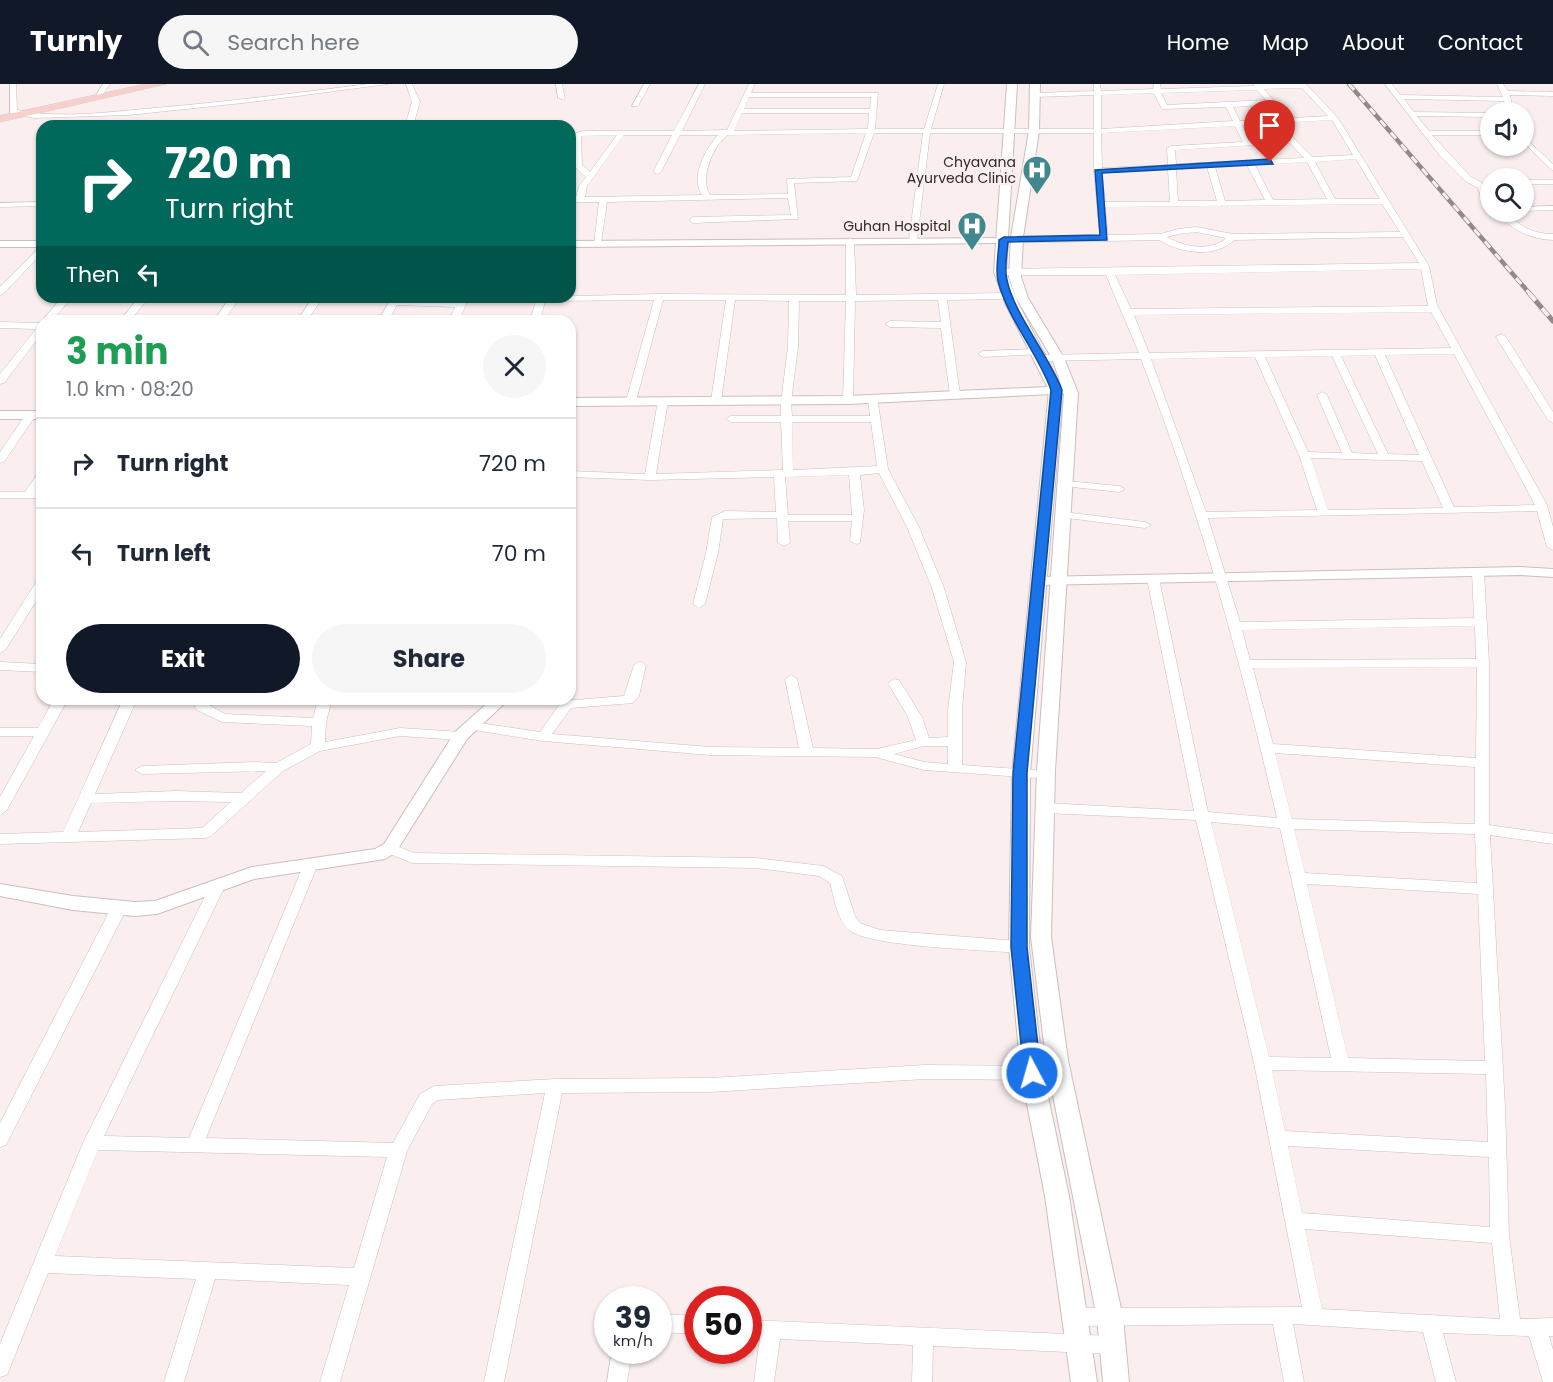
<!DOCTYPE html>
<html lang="en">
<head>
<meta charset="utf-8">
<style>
  body { margin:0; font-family:Poppins,sans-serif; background:#f6f6f7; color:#1f2937; height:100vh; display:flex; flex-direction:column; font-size:22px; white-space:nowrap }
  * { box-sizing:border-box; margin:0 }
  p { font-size:20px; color:#747a83 }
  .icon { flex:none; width:33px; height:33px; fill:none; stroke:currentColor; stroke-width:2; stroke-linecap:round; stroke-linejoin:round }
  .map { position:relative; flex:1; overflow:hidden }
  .details { position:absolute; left:36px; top:231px; width:540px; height:390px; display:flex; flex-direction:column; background:#fff; border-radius:18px; box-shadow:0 2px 4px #0004 }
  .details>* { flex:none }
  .top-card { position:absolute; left:36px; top:36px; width:540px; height:183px; border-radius:18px; box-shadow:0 2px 4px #0004; background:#00695c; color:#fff; overflow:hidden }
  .controls { position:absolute; left:1480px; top:18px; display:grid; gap:12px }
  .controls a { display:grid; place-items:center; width:54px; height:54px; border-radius:50%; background:#fff; box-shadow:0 2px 4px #0004; font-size:30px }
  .speed { position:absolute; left:594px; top:1202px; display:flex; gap:12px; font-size:30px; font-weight:700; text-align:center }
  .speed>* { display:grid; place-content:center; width:78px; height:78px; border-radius:50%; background:#fff; box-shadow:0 2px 4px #0004; line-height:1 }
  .speed small { font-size:15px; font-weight:400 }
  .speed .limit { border:9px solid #d22; background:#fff; color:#111 }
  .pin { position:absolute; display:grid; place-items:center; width:51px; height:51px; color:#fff; margin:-62px -26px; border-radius:50% 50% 50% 0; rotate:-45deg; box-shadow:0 0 6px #0007 }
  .pin .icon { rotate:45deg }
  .me { position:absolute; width:66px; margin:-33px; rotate:354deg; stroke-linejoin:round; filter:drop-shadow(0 0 4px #0008) }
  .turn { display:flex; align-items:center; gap:21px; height:126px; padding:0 30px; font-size:27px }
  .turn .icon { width:78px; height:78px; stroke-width:2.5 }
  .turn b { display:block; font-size:42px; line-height:51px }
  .then { display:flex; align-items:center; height:57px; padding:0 30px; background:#0003; gap:12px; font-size:22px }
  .round { display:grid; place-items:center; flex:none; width:63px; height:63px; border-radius:32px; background:#f6f6f7 }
  .summary { display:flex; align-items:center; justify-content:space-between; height:102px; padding:0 30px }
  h1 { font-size:36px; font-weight:700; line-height:45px; color:#1e9e55 }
  .cta { display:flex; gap:12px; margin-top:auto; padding:12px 30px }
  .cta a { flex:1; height:69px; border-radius:36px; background:#111827; color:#fff; font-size:24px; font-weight:700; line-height:69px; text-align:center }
  .cta a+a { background:#f6f6f7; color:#1f2937 }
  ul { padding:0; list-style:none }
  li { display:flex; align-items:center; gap:18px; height:90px; padding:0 30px; border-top:2px solid #e0e1e3 }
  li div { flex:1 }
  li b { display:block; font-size:22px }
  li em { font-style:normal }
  header { display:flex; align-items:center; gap:36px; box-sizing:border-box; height:84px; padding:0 30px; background:#111827; color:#fff }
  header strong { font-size:28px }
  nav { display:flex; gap:33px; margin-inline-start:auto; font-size:21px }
  .search { width:420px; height:54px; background:#f6f6f7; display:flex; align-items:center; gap:15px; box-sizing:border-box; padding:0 21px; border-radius:33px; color:#747a83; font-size:22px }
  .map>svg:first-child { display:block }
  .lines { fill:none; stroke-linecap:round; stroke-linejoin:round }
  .minor-casing { stroke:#c9bfbe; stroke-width:1 }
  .tertiary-casing { stroke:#c9bfbe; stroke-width:2 }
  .secondary-casing { stroke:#c9bfbe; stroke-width:2 }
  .primary-casing { stroke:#d1d0d0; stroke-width:1 }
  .minor { fill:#fff; fill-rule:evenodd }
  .tertiary { fill:#fff; fill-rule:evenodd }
  .secondary { fill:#fff; fill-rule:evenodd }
  .primary { fill:#facfcb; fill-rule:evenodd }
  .rail-far1-casing { stroke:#918a89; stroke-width:4.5 }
  .rail-casing { stroke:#918a89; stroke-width:5 }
  .rail-far1 { stroke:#faefee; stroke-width:3; stroke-dasharray:8; stroke-linecap:butt }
  .rail { stroke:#faefee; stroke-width:4; stroke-dasharray:10; stroke-linecap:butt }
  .route { fill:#1a73e8; stroke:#114b97; stroke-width:1.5 }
  .labels { text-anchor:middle; stroke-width:5; stroke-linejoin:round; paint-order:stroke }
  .far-poi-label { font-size:14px; fill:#2d2a29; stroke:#faefee; text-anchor:end }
</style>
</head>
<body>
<header>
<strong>Turnly</strong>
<div class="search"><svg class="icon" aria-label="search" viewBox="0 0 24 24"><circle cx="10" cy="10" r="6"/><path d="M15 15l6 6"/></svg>Search here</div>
<nav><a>Home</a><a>Map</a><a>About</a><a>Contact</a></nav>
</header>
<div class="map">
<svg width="1553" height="1298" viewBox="0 0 1553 1298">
  <rect width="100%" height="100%" fill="#faefee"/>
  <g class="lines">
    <g class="minor-casing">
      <g id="minor">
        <path d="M10,0H16L17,26C61,35 109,28 154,24C225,18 297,9 368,0H388L252,18L129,31L34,34L10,29Z"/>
        <polygon points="103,0 110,0 101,13 95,13"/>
        <polygon points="406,0 412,0 420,18 413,42 405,42 412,18"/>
        <polygon points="556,0 562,0 565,16 558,14"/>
        <polygon points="644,0 650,0 638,22 632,22"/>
        <path d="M699,0H705L682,47L727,46L749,0H755L751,9H878L875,45H924L938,0H944L931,45H1094V11L1035,13L1031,11L1035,9L1094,7V0H1100L1101,7L1153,5L1154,0H1160L1161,5L1254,2L1253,0H1306L1338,34L1429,182L1437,221L1547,421L1553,443V466L1547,463L1537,427L1208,434L1240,538L1474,534L1472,488L1478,484L1484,488L1489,579V741L1553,750V760L1490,751L1505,1023L1509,1152L1520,1235L1553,1234V1252H1549L1553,1266V1298H1543L1529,1252L1443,1249L1456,1298H1436L1423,1248L1293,1240L1304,1298H1284L1273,1240L1075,1242L1068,1239L1065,1233L1068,1227L1075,1224L1302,1223L1254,979L1196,736L1046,729L1039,724L1046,719L1194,727L1147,495L1149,492L1153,491L1159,495L1208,728L1277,734C1241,579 1199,424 1141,275L1043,277L1038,274L1043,271L1139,269L1106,191H1000L996,188L1000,185L1419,179L1403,153L1234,156C1215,175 1180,169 1159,156L1004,159L1001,158V154L1100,152L1094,87V49H930L917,156L913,159L909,156L923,49H874L857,97L794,99L798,135L693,139L689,136L693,133L791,131L788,114L607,118L601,159L594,161L599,118H570V114L576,113L579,102L586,93L574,82L573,50L583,47H674ZM1302,4L1328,32L1240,37L1233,23L1274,20L1275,18L1264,5ZM1257,6L1266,16L1167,21L1161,9ZM1154,9L1162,25L1226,23L1233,37L1101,45V11ZM749,13H871L870,25H744ZM742,29H869L868,45L734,47ZM1332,36L1353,71L1312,73L1279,39ZM1271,40L1286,55L1250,57L1242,41ZM1235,42L1243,58L1171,62L1167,64L1168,81L1102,84L1101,49ZM866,49L851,93L787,95L788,110L710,111C699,95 713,61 728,51ZM617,51L590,88L582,81L581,52ZM624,51H672L653,88L657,90L661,88L680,51H718C705,65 690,94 702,111L585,113L587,102ZM1290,59L1304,74L1176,80L1175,66ZM1356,75L1380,115H1335L1315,78ZM1307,78L1327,115L1273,116L1255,81ZM1247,81L1265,116L1225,117L1215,83ZM1207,83L1217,117H1178L1176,85ZM1168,86L1170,118H1105L1102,89ZM1382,120L1400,148L1233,150L1196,143L1178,145L1160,150L1108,151L1105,123ZM1196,148L1226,154C1211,168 1184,163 1167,153L1179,150ZM1421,185L1428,222L1131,225L1115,191ZM1431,228L1451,264L1149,269L1134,231ZM1454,270L1535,421L1454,423L1385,271ZM1375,271L1419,371L1388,370L1341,272ZM1332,272L1378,370L1352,369L1327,311L1322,308L1317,311L1342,369L1308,368L1265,273ZM1255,273L1299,371L1317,426L1206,428L1151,275ZM1311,374L1422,377L1443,424L1328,426ZM1475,542L1476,575L1250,576L1242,546ZM1477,583L1476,674L1273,660L1253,584ZM1275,669L1475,683V740L1292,735ZM1211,738L1280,744L1331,974L1269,973ZM1294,745L1475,750L1477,799L1305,789ZM1307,800L1478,810L1485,977L1348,974ZM1272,986L1486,990L1488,1058L1285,1047ZM1288,1062L1489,1073L1490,1143L1302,1129ZM1305,1145L1492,1159L1500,1235L1322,1225Z"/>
        <path d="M1385,0H1392L1400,11L1503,13L1497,0H1503L1508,7L1553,8V12L1510,11L1513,28H1507L1504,17L1404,15L1414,28L1491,29V33L1417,32L1429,47H1491V51H1432L1471,93C1483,97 1491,108 1491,120L1481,113L1478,104L1465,97L1441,73Z"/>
        <polygon points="1524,53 1553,80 1553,87 1524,59"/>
        <rect x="1524" y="96" width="29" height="4"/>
        <polygon points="42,118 42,122 0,123 0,119"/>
        <polygon points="1553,122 1553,126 1524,127 1524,123"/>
        <path d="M1497,128H1505C1520,142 1532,150 1553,150V156C1529,155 1512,146 1497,128Z"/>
        <path d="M850,154L854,157L856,211L1008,209L1013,212L1008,215L947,216L960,311L955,314L950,311L941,244L890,243L885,240L890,237L941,238L938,216L855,217L853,316L848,319L843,316L846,217H799L798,263L791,318L792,332H870L868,315L873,312L877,313L888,385L919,443L944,504L966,578L962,626V681L1046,687L1053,692L1051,695L924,686L875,673L710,671L543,657L468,645L466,642L473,638L540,648L562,617L624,612L634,581L640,577L646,581L639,612L633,619L571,624L552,650L710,663L799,664L785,595L791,591L797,595L813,664L877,665L916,656L908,633L888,599L894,595L899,596L922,633L929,654L948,653V626L954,578L932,504L907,443L879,389L860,391L864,426L860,459L856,460L850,457L852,437H788L790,459L784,462L778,459L777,434L723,435L718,469L705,520L699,524L693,520L706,469L712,433L725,427L776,428L774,393L650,396L570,393V387L645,390L658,317L663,314L668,317L656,390L783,386L781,338H731L726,335L731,332H781V318L788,263L789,217L735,216L721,317L716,320L711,317L726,216H663L636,317L631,320L626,317L654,216L545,217L540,237H530L537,213L659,210L846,211V157ZM792,338H871L877,382L793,386ZM849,391L852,431H788L785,393ZM924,662H948V680L924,678L894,670Z"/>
        <polygon points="42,161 42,169 3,210 0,211 0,203"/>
        <polygon points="62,213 72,213 52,237 42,237"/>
        <polygon points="139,213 149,213 130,237 120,237"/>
        <polygon points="230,213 240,213 224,237 214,237"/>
        <polygon points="313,213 323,213 307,237 297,237"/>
        <polygon points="392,213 402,213 400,215 458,217 459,213 469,213 459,237 449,237 455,223 397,221 388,237 378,237"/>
        <polygon points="0,238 42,239 42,249 4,299 0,300 0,290 36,245 0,244"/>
        <polygon points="1501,250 1506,253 1553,328 1553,339 1548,336 1496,253"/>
        <polygon points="1039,265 1042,266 1042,270 983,273 978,270 983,267"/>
        <polygon points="31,328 36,331 4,378 0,379 0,368 27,329"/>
        <polygon points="42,388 42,399 36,408 42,408 42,414 0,414 0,408 25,408 38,389"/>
        <polygon points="1067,397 1119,402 1125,405 1119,408 1063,402 1062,400"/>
        <polygon points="1064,428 1145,438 1151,441 1145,444 1060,433 1058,431"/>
        <polygon points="42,494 42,508 6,565 0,569 0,555 38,495"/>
        <polygon points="0,578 42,580 42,588 0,586"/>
        <polygon points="54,615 68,615 7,726 0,731 0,713 34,652 0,652 0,644 38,644"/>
        <path d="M123,615H137L95,710L176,707L241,709L266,687L142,690L135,686L142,682L255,678L276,679L311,660L312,642L222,638L197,626L195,623L196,615H210L209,621L225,630L313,634L318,615H332L326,638L325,658L400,644L461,648L468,652L461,656L400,652L320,667L283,687L211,752L206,754L0,760V750L63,748ZM176,717L231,718L202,744L78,748L91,719Z"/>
        <path d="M390,759L414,769L756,774L823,782L842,792L855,832L860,839L880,846L1019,857L1025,859L1027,863L1025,867L1019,869C987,866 869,863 849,846C837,836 834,813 830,799L819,792L756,784L412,779L385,768L383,764L385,760Z"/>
        <path d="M311,775L316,776L318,780L206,1054L393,1059L420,1010L434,1002L555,995L710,994L925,981L1032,982L1038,984L1040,989L1038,994L1032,996L925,995L710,1008L562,1009L504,1298H484L545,1009L438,1016L432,1020L407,1067L340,1298H320L349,1201L215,1195L184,1298H164L196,1195L48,1189L7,1291L0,1293V1260L83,1059L212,798H222L225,802L104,1052L189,1054L304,780L306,776ZM98,1066L387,1073L354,1184L55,1172Z"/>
        <polygon points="119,819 124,820 127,824 6,1061 0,1063 0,1039 111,824 114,820"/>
        <polygon points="658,1230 698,1232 698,1250 658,1248"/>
        <polygon points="748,1236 1112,1252 1119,1255 1122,1261 1119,1267 1112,1270 933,1262 932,1298 912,1298 913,1261 780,1255 774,1298 754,1298 760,1254 748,1254"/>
        <polygon points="612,1266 632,1266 627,1298 607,1298"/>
      </g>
    </g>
    <g class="tertiary-casing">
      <g id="tertiary">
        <polygon points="1008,154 1009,156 1004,159 570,163 570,157"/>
        <rect x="0" y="157" width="42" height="6"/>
        <polygon points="1070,302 1076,306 1074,309 848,320 570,322 570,314 848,312"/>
        <rect x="0" y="327" width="42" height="8"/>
        <polygon points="1521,483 1553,485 1553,493 1521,491 1038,501 1031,497 1038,493"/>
        <polygon points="492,615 509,615 467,655 396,768 385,775 254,795 157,830 135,832 73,826 0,812 0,800 73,812 135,818 155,817 252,783 375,765 384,760 455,648"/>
      </g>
    </g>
    <g class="secondary-casing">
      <g id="secondary">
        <polygon points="1007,0 1017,0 1006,188 1018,219 1063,306 1030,689 1029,863 1043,989 1069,1112 1097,1298 1071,1298 1045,1112 1021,989 1009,863 1012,689 1049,306 1005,219 994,188"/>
        <polygon points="1030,0 1040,0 1039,47 1023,153 1021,193 1028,214 1064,274 1078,309 1055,687 1051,853 1068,976 1123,1234 1129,1298 1103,1298 1097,1234 1046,976 1031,853 1037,687 1064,309 1052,274 1016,214 1009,193 1011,153 1029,47"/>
      </g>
    </g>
    <g class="primary-casing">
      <polygon id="primary" points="146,0 166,0 0,38 0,32"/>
    </g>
    <use href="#minor" class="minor"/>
    <use href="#tertiary" class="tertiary"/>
    <use href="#secondary" class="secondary"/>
    <use href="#primary" class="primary"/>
    <g class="rail-far1-casing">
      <polyline id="rail-far1" points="1349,0 1530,210"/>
    </g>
    <g class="rail-casing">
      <polyline id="rail" points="1529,209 1553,237"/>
    </g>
    <use href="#rail-far1" class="rail-far1"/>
    <use href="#rail" class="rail"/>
  </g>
  <path class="route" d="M1270,75L1273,80L1102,89L1107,156L1008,158C1007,170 1004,185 1007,196C1013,228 1049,272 1062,306L1027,689V863L1041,989L1038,993H1026L1024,989L1011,863L1013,689L1051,306C1038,269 1008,236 998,197C995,185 999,168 999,156L1004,153L1100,151L1095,86Z"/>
  <defs>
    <g id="hospital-pin" transform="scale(1.5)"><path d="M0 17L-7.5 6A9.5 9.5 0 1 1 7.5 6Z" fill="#40878e" stroke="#faefee"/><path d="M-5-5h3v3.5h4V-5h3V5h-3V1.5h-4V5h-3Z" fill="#fff"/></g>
  </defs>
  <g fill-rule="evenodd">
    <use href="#hospital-pin" x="1037" y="86"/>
    <use href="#hospital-pin" x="972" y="142"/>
  </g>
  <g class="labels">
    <g class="far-poi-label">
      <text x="1016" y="83">Chyavana<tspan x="1016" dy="16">Ayurveda Clinic</tspan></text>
      <text x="951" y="147">Guhan Hospital</text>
    </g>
  </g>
</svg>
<div class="controls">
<a><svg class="icon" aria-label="sound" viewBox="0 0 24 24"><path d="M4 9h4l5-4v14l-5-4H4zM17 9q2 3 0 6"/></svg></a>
<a><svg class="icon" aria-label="search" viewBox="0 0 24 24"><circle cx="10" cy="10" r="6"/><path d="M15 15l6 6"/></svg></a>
</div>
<div class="speed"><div>39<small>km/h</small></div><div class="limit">50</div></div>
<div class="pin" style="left:1270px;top:78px;background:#d93025"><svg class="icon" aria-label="arrive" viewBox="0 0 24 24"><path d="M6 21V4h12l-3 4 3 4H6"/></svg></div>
<svg class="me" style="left:1032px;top:989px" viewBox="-20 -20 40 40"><circle r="17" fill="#1a73e8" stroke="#fff" stroke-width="3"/><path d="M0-11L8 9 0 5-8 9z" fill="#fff"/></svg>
<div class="top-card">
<div class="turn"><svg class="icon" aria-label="right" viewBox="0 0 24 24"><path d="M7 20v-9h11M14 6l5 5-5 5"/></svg><div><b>720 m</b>Turn right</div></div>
<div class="then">Then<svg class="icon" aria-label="left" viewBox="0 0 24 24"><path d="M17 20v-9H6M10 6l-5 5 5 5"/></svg></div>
</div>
<section class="details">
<div class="summary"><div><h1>3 min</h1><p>1.0 km · 08:20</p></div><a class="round"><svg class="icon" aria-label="close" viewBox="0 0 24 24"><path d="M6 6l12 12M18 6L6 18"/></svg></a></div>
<ul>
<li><svg class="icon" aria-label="right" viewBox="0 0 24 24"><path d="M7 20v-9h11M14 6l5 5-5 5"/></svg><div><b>Turn right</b></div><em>720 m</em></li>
<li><svg class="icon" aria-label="left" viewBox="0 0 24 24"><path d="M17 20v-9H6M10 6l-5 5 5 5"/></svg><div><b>Turn left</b></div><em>70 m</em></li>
</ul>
<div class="cta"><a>Exit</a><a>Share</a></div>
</section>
</div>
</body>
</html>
